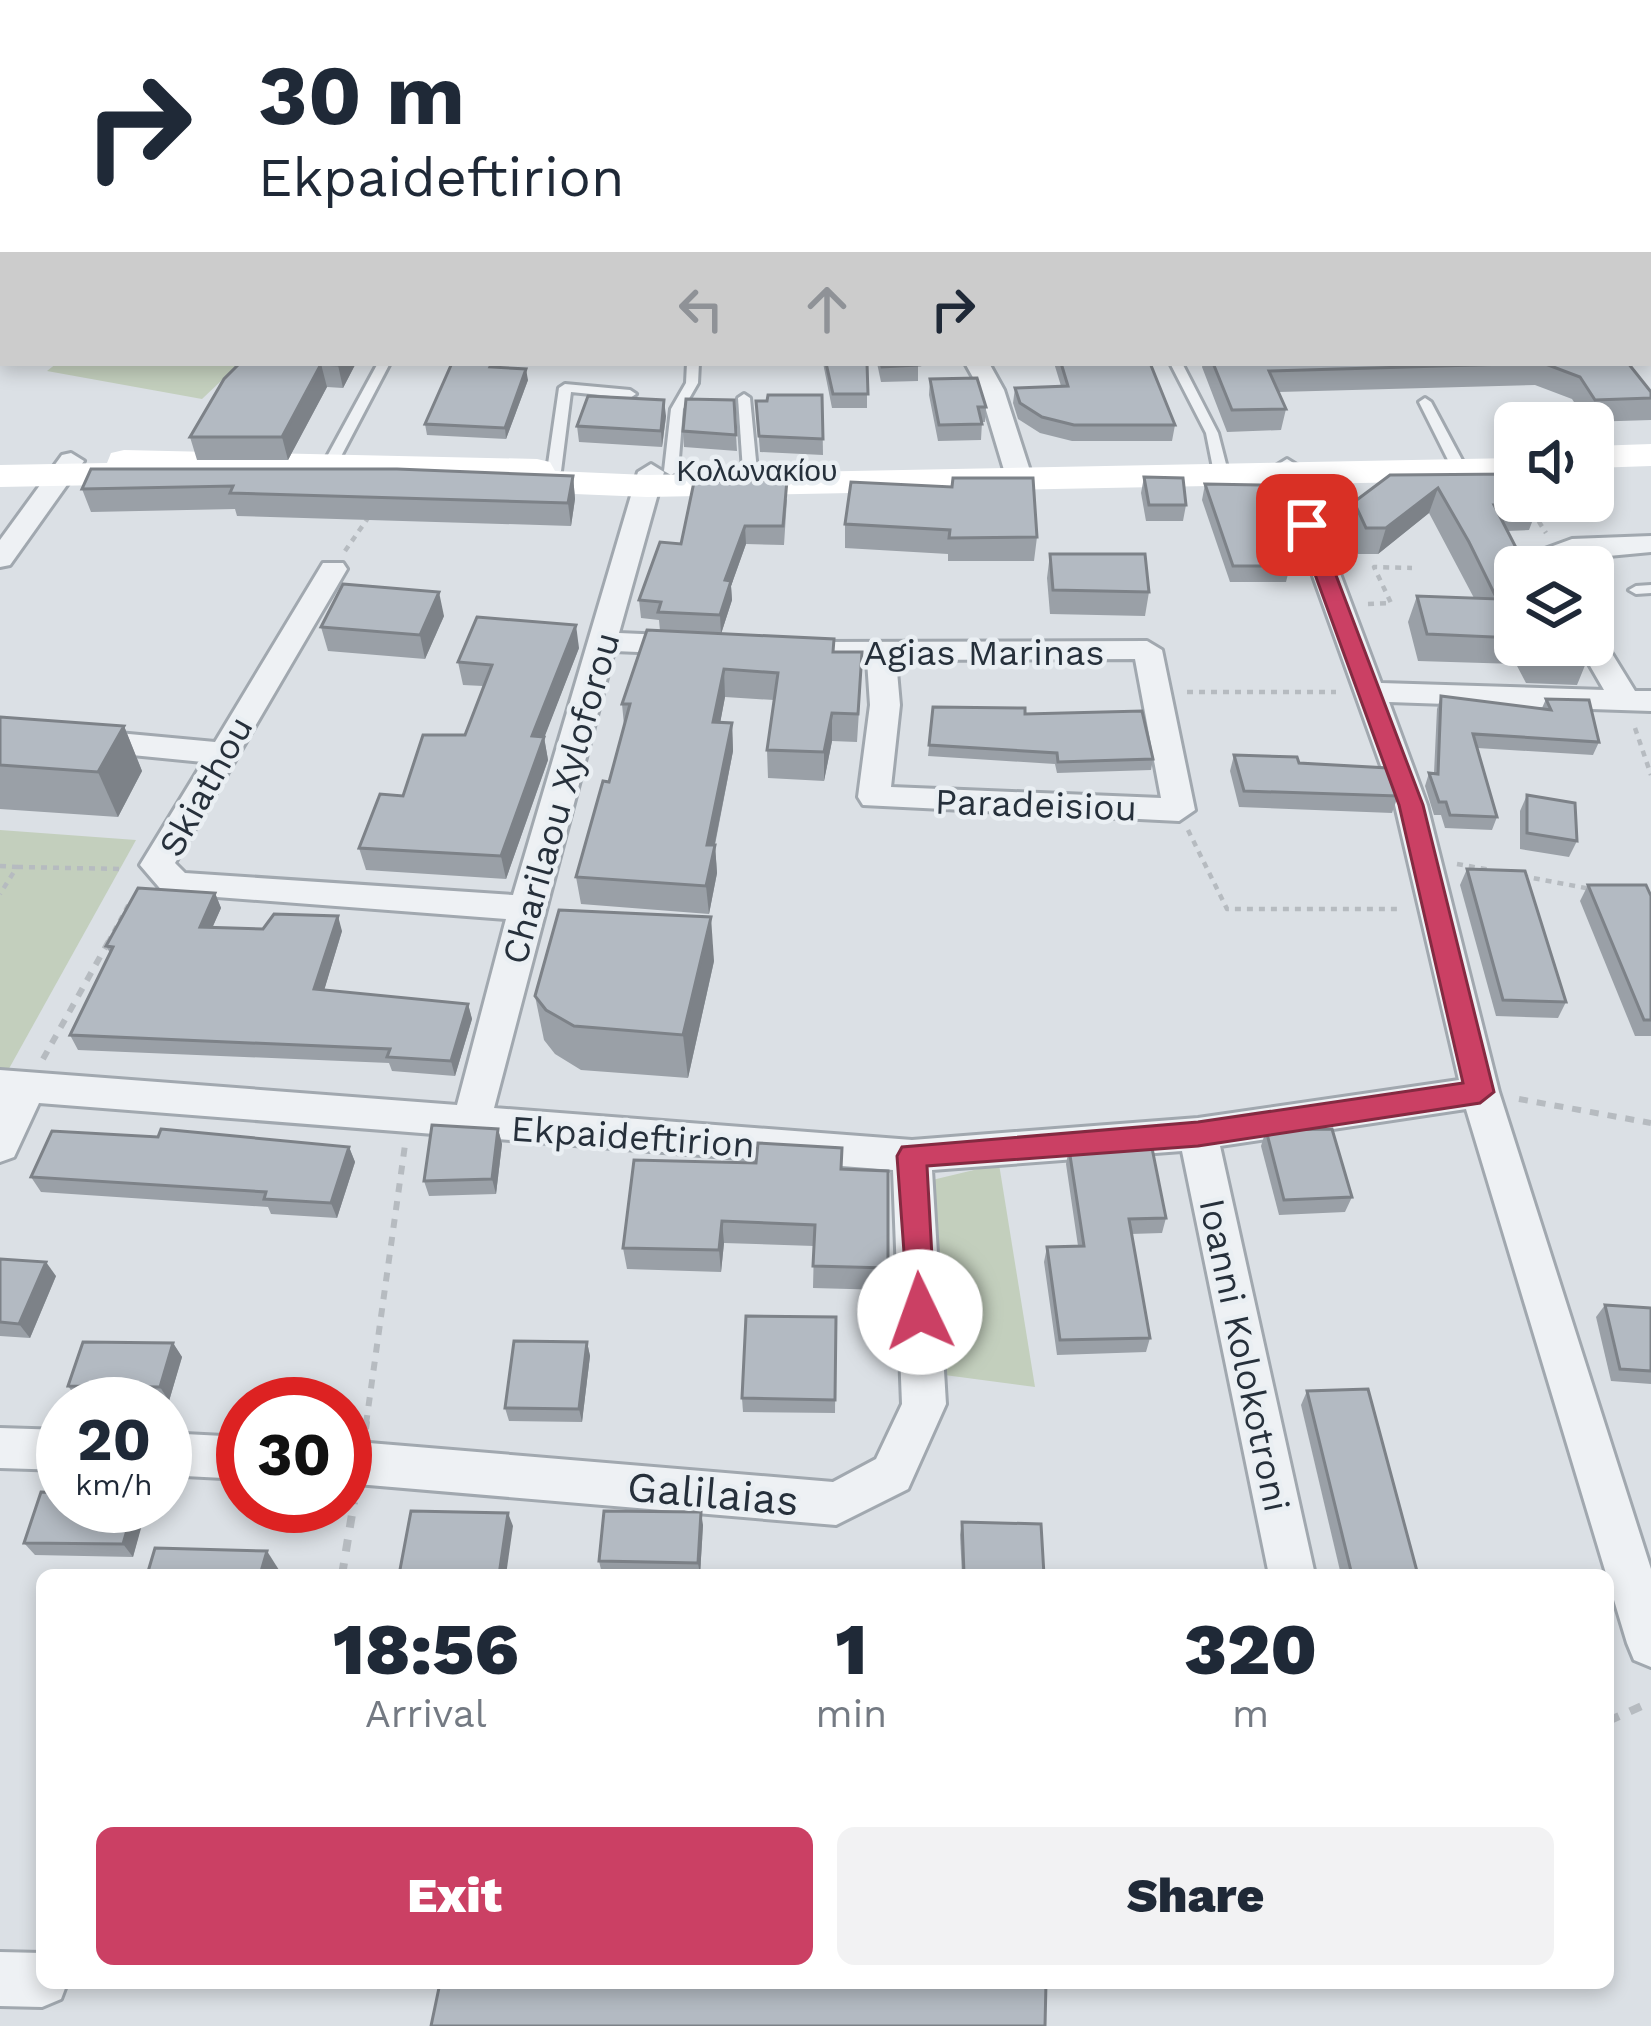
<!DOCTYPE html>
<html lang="en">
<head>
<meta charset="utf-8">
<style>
  body { margin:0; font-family:"Work Sans",sans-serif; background:#f2f2f3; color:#1f2937; height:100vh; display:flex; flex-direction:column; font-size:45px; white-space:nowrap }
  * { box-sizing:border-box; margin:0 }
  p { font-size:39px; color:#747a83 }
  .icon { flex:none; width:66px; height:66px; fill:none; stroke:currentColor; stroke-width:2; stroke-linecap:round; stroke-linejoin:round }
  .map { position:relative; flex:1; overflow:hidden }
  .details { position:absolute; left:36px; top:1569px; width:1578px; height:420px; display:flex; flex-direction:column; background:#fff; border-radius:18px; box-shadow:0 6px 18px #0003 }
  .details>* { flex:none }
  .top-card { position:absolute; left:0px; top:0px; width:1653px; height:366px; box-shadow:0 6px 18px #0003; background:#fff; color:#1f2937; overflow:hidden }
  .controls { position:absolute; left:1494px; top:402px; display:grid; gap:24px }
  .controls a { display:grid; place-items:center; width:120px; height:120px; border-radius:18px; background:#fff; box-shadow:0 6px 18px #0003; font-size:60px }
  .speed { position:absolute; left:36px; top:1377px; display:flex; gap:24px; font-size:60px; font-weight:700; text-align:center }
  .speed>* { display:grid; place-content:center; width:156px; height:156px; border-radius:50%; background:#fff; box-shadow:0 6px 18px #0003; line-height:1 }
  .speed small { font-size:30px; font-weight:400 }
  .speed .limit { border:18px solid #d22; background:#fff; color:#111 }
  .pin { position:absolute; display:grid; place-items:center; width:102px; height:102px; color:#fff; margin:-51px; border-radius:24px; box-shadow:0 6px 18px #0006 }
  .me { position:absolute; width:132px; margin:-66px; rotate:357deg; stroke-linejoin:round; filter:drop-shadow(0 0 9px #0008) }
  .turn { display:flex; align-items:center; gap:42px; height:252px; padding:0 60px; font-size:54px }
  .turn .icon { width:156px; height:156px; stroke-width:2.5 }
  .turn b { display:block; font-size:84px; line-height:102px }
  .lanes { display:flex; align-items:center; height:114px; padding:0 60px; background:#0003; justify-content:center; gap:60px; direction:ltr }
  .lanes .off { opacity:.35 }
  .eta { display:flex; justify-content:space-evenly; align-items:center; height:204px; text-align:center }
  .eta b { font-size:72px; font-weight:800; line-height:84px }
  .button { display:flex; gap:24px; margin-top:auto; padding:24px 60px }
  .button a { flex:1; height:138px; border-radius:18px; background:#cb4064; color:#fff; font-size:48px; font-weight:800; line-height:138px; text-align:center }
  .button a+a { background:#f2f2f3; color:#1f2937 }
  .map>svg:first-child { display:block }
  .green { fill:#c3cfbd }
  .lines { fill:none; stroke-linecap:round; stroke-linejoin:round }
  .service-casing { stroke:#a1a8af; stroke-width:6 }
  .minor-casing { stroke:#a1a8af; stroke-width:6 }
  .path-far2 { stroke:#b6bbc0; stroke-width:4.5; stroke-dasharray:6 6; stroke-linecap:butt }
  .path-far1 { stroke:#b6bbc0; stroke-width:6; stroke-dasharray:9 9; stroke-linecap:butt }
  .path { stroke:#b6bbc0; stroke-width:8; stroke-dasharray:12 12; stroke-linecap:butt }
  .service { fill:#eef1f4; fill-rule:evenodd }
  .minor { fill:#eef1f4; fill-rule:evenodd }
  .secondary { fill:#fff; fill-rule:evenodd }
  .wall { fill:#9aa0a7 }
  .shaded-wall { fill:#7d8288 }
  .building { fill:#b3bac2; stroke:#7d8288; stroke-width:3 }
  .route { fill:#cb4064; stroke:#842a41; stroke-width:3 }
  .labels { text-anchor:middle; stroke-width:9; stroke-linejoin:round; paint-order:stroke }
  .far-street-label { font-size:30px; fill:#26303b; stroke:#eaeff3 }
  .street-label { font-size:36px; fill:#26303b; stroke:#eaeff3 }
  .near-street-label { font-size:42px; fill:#26303b; stroke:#eaeff3 }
</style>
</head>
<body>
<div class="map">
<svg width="1651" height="2026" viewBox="0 0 1651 2026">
  <rect width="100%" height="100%" fill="#dbe0e5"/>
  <g class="green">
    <polygon points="57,363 240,363 202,399 47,371"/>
    <polygon points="0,830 136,840 6,1074 0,1073"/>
    <polygon points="999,1164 1035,1387 937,1374 928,1181"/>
  </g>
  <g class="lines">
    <g class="service-casing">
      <g id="service">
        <polygon points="378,363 390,363 337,464 325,467 323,464"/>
        <polygon points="687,363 699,363 698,383 683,409 678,471 671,475 664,471 671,409 686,383"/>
        <polygon points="1170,363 1182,363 1218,433 1227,468 1225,471 1213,468 1206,433"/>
        <polygon points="565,384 630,390 636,394 630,398 571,392 561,471 554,475 547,471 559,388"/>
        <polygon points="744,394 750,398 757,471 750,475 743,471 738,398"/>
        <polygon points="1425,398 1431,402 1463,462 1461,465 1449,462 1419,402"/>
        <polygon points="1651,585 1651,593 1636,594 1629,590 1636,586"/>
      </g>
    </g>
    <g class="minor-casing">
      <g id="minor">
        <polygon points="341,0 361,0 363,3 343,3"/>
        <polygon points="560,0 579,0 581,3 562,3"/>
        <polygon points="967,0 987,0 965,3"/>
        <polygon points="1279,0 1297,0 1298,3 1280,3"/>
        <polygon points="1571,0 1589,0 1591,3 1573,3"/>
        <rect x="1650" y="38" width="1" height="12"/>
        <rect x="1650" y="97" width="1" height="12"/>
        <rect x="1650" y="135" width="1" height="13"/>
        <rect x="0" y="153" width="3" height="12"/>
        <rect x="1650" y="300" width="1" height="15"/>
        <polygon points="965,363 989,363 1004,390 1033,480 1029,486 1020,488 1007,480 980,390"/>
        <polygon points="71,453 84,461 10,565 0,567 0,540 62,455"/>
        <polygon points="1287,459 1300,467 1381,683 1604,690 1578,645 1593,645 1593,636 1603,639 1635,691 1651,691 1651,711 1389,702 1427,805 1499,1092 1651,1569 1651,1667 1634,1660 1627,1643 1466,1109 1220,1146 1315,1575 1269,1575 1182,1151 932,1170 946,1404 908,1489 836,1525 345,1483 345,1441 833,1482 876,1459 902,1404 893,1170 39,1103 14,1157 0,1162 0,1070 457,1105 506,919 164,893 140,865 203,762 0,742 0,722 215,742 323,563 343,563 347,569 175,863 185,873 513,895 638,472 651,464 664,472 619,633 687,636 702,645 687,654 614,651 494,1108 912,1140 1198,1118 1459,1080 1395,805 1274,467"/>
        <polygon points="1651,536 1651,552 1566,560 1565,567 1537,567 1542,550 1572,539"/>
        <path d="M1147,641L1162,650L1195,810L1179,821L863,805L858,797L870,705L867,660H814L799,651L814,642ZM1135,659L1161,798L891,787L900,705L896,660Z"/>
        <polygon points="0,1428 63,1430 63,1470 0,1468"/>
        <polygon points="165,1433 243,1437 243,1479 165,1475"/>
        <polygon points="0,1952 42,1953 42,1983 67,1983 61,1999 42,2007 0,2006"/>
      </g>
    </g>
    <g class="path-far2">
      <polyline points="1526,501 1546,533"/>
      <polyline points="345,551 368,518"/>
      <polyline points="1368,604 1391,603 1374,567 1412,568"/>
      <polyline points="1187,692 1336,692"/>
      <polyline points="1635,728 1651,775"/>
      <polyline points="1188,830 1227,909 1401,909"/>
      <polyline points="1457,864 1491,870"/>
      <polyline points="0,866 17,867 0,894"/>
      <polyline points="17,867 123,869"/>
      <polyline points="1522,876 1591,889"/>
      <polyline points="108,942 130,902"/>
    </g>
    <g class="path-far1">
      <polyline points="43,1059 110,939"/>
      <polyline points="1519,1099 1651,1123"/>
      <polyline points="366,1424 405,1145"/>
    </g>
    <g class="path">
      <polyline points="365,1429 366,1421"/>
      <polyline points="342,1575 354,1502"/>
      <polyline points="1608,1721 1651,1702"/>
    </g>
    <use href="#service" class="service"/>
    <use href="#minor" class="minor"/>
    <g class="secondary">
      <polygon points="1651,444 1651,466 1593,468 1593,446"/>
      <polygon points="124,450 537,459 550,462 555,471 647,475 1515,458 1515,480 647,497 504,491 485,480 173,473 155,484 0,487 0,465 107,463 111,453"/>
    </g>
  </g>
  <g class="wall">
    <polygon points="1213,0 1255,3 1212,3"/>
    <polygon points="1300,0 1369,0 1368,3 1301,3"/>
    <polygon points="240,363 356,363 343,388 327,387 288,460 197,460 190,437"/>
    <polygon points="452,363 498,363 496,368 528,380 506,439 427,435 425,424"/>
    <polygon points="823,363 867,363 867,408 832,408"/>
    <polygon points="877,363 918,363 918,381 881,382"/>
    <polygon points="1054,363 1150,363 1175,425 1172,441 1072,441 1040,433 1018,419 1013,403 1015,388 1061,386"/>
    <polygon points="1203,363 1628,363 1651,391 1651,420 1587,422 1572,399 1535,385 1279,392 1286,409 1281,430 1227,432 1202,367"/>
    <polygon points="930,379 986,407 985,422 982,422 981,440 938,441 929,395"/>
    <polygon points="822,395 823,455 760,452 756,401"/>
    <polygon points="734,400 737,451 684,447 683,431"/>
    <polygon points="666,416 662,447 579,442 577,426"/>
    <polygon points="1390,475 1539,504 1529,530 1507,531 1515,567 1515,645 1581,645 1588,658 1577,685 1526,683 1516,664 1418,661 1408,622 1417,596 1474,598 1429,513 1378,554 1358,554 1347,527 1354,502"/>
    <polygon points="573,476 575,499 571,526 237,516 235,509 91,512 82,489"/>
    <polygon points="1144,477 1186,505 1183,521 1146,521 1141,493"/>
    <polygon points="851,482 1037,537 1034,561 948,561 948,554 845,548 845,524"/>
    <polygon points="1205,484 1290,566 1286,582 1230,582 1202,500"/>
    <polygon points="787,499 784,545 746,544 731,586 732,600 721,634 660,631 659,620 641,618 639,600 681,544"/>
    <polygon points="1050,554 1149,592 1145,616 1050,614 1047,578"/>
    <polygon points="444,616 425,659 328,651 321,627"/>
    <polygon points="647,630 833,652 861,680 857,742 832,741 824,781 768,778 767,750 774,700 725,697 720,723 732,723 733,751 715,845 717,873 709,914 581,904 576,877 609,782 624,725 622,704"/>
    <polygon points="579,648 544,737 548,760 506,879 366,870 359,848 403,796 465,735 483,686 463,685 458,662"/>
    <polygon points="1441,696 1542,708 1546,699 1599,742 1593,755 1477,748 1497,817 1492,830 1445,828 1441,815 1434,815 1425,786 1429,773 1434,773 1437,709"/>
    <polygon points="933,707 1025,714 1153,759 1151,770 1057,773 1055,764 928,756"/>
    <polygon points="0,717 124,726 142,771 118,817 0,809"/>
    <polygon points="1234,755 1299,763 1398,796 1392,813 1239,807 1230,771"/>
    <polygon points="1527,795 1577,841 1569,857 1520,849 1520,811"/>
    <polygon points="1467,869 1566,1002 1558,1018 1496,1016 1460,885"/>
    <polygon points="1588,885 1651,896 1651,1036 1635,1036 1580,901"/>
    <polygon points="215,893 221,908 212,928 342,931 324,990 468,1004 472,1019 455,1076 392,1071 389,1063 78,1050 70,1035 110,953 106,946"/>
    <polygon points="714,961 688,1078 581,1070 555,1054 544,1040 535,996"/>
    <polygon points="498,1129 502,1144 496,1194 429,1196 424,1181"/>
    <polygon points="1266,1130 1352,1197 1345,1212 1279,1215 1261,1146"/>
    <polygon points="349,1147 355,1162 337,1218 271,1214 268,1207 41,1192 31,1177"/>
    <polygon points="1069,1149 1166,1218 1162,1233 1131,1234 1150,1338 1146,1352 1057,1355 1044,1262 1047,1247 1078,1246 1066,1164"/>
    <polygon points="842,1169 888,1268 886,1290 813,1288 814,1246 724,1243 721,1272 627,1269 623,1248"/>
    <polygon points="0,1259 56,1276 30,1338 0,1336"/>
    <polygon points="1605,1305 1651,1308 1651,1384 1611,1381 1596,1317"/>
    <polygon points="836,1317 835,1413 743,1412 742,1398"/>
    <polygon points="587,1342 590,1356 582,1422 509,1421 505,1408"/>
    <polygon points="173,1343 182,1357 169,1401 78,1400 68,1386"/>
    <polygon points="1307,1391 1418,1575 1341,1575 1301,1405"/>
    <polygon points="63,1506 146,1506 133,1557 35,1555 24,1543"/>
    <polygon points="962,1522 1044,1575 962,1575 960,1535"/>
    <polygon points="703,1525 700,1575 602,1574 599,1561"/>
  </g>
  <g class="shaded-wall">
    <polygon points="914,0 931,0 927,3 910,3"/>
    <polygon points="339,363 356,363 343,388 338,365"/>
    <polygon points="321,364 327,387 288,460 282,437"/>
    <polygon points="526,369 528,380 506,439 505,428"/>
    <polygon points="664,400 666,416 662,447 661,431"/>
    <polygon points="573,476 575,499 571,526 568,503"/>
    <polygon points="1438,488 1429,513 1378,554 1386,528"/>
    <polygon points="745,526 746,544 731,586 732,600 721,634 720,615 725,580"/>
    <polygon points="439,592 444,616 425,659 420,635"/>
    <polygon points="576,625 579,648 536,759 532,736"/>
    <polygon points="724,669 725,697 715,750 713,722"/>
    <polygon points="832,713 832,741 824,781 824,752"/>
    <polygon points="732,723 733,751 709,873 707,845"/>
    <polygon points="124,726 142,771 118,817 98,772"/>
    <polygon points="544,737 548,760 506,879 501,856"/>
    <polygon points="715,845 717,873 709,914 706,886"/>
    <polygon points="215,893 221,908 206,942 200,927"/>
    <polygon points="338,916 342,931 320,1004 314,989"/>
    <polygon points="711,917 714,961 688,1078 683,1035"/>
    <polygon points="468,1004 472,1019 455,1076 451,1061"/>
    <polygon points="498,1129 502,1144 496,1194 492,1179"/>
    <polygon points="349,1147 355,1162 337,1218 331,1203"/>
    <polygon points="722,1221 724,1243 721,1272 719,1250"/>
    <polygon points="46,1262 56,1276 30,1338 19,1324"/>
    <polygon points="587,1342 590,1356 582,1422 579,1409"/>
    <polygon points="173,1343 182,1357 169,1401 160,1387"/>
    <polygon points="134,1506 147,1507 133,1557 123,1544"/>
    <polygon points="701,1512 703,1525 700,1575 698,1563"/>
    <polygon points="508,1513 513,1526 506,1575 499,1575"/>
    <polygon points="267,1551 279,1570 277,1575 260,1575"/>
  </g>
  <g class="building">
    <polygon points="0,0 330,0 326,3 3,3 3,102 0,102 0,74 3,74 0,60"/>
    <polygon points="397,0 546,0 545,3 394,3"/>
    <polygon points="689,0 914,0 910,3 693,3"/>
    <rect x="1304" y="0" width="31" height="3"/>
    <polygon points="240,363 339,363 338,365 321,364 282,437 190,437 224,379"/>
    <polygon points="452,363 492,363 490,367 526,369 505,428 425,424"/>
    <polygon points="826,363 867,363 868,394 833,394"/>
    <polygon points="881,363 918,363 919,365 882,367"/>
    <polygon points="1061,363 1150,363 1175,425 1074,425 1042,417 1020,403 1015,388 1068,386"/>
    <polygon points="1213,363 1628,363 1651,392 1651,398 1595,400 1580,377 1543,363 1269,371 1286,409 1232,410"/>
    <polygon points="977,378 986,407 978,407 982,424 939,425 930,379"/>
    <polygon points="768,395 822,395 823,439 759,436 756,401 767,401"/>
    <polygon points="588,396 664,400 661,431 577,426"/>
    <polygon points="686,399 734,400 736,435 683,431"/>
    <polygon points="91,469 397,469 573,476 568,503 230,493 233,486 82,489"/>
    <polygon points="1515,474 1515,501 1537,501 1539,504 1494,505 1526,567 1515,567 1515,638 1427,634 1417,596 1497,599 1469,542 1438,488 1386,528 1366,528 1354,502 1390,475"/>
    <polygon points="1144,477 1183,478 1186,505 1149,505"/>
    <polygon points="953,478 1033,478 1037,537 949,538 950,530 845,524 851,482 952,487"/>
    <polygon points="787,480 783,526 745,526 725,580 731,581 720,615 658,612 661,602 639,600 660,542 681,544 694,482"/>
    <polygon points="1205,484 1260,485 1286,536 1290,566 1233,566"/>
    <polygon points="1050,554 1145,554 1149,592 1053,590"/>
    <polygon points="343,584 439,592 420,635 321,627"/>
    <polygon points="477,617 576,625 532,736 544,737 501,856 359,848 380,794 403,796 423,735 465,735 492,665 458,662"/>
    <polygon points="647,630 834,639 833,652 862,652 858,714 832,713 824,752 767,750 778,673 724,669 713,722 732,723 707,845 715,845 706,886 576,877 603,781 609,782 630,704 622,704"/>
    <polygon points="1530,645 1581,645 1588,658 1536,657"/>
    <polygon points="1441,696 1551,710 1546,699 1589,700 1599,742 1473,734 1497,817 1450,815 1446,802 1439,802 1429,773 1438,774"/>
    <polygon points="933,707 1025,708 1025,714 1142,711 1153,759 1058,762 1057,753 929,745"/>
    <polygon points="0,717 124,726 98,772 0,765"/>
    <polygon points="1234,755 1297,757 1299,763 1388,768 1398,796 1244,791"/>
    <polygon points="1527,795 1575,803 1577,841 1527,833"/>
    <polygon points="1467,869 1525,871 1566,1002 1503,1000"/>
    <polygon points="1588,885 1646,885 1651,896 1651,1020 1644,1020"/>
    <polygon points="138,888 215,893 200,927 263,929 274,914 338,916 314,989 468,1004 451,1061 387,1057 390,1049 70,1035 113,947 106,946"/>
    <polygon points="559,910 711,917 683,1035 574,1026 546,1010 535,996"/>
    <polygon points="432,1125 498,1129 492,1179 424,1181"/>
    <polygon points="161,1129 349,1147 331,1203 264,1199 266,1192 31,1177 52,1131 158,1137"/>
    <polygon points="1332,1129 1352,1197 1284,1200 1266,1130"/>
    <polygon points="758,1143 842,1148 841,1169 888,1171 888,1268 813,1266 815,1225 722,1221 719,1250 623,1248 634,1160 756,1163"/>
    <polygon points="1151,1143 1166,1218 1129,1219 1150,1338 1060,1340 1047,1247 1084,1246 1069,1149"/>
    <polygon points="0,1259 46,1262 19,1324 0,1322"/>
    <polygon points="1605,1305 1651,1308 1651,1371 1620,1369"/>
    <polygon points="746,1316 836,1317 835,1400 742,1398"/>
    <polygon points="514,1341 587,1342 579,1409 505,1408"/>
    <polygon points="83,1342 173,1343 160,1387 68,1386"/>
    <polygon points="1368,1389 1418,1575 1352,1575 1307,1391"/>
    <polygon points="41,1492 63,1493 63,1506 134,1506 123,1544 24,1543"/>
    <polygon points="411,1511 508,1513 499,1575 399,1575"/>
    <polygon points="604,1511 701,1512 698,1563 599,1561"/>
    <polygon points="962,1522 1041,1524 1044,1575 964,1574"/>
    <polygon points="155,1548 267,1551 260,1575 147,1575"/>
    <polygon points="440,1983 601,1985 601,1983 1046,1983 1045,2026 431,2026"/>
  </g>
  <polygon class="route" points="1307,519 1317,525 1423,805 1494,1092 1480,1103 1198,1146 927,1166 935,1312 931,1321 920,1325 909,1321 897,1156 902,1147 1198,1122 1463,1083 1399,805 1297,525"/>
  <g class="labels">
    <g class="far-street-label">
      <text x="757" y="481">Κολωνακίου</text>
    </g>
    <g class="street-label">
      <text x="984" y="665">Agias Marinas</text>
      <text transform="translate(205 786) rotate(-61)" y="13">Skiathou</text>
      <text transform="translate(560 798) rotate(-74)" y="13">Charilaou Xyloforou</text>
      <text transform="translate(1036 804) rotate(2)" y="13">Paradeisiou</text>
      <text transform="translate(633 1136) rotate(4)" y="13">Ekpaideftirion</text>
      <text transform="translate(1245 1355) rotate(78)" y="13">Ioanni Kolokotroni</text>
    </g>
    <g class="near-street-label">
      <text transform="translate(713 1493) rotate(5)" y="15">Galilaias</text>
    </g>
  </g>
</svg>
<div class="controls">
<a><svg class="icon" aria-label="sound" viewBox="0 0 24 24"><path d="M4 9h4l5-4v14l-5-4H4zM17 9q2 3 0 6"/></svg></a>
<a><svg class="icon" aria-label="layers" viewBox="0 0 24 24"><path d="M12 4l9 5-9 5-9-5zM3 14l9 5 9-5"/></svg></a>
</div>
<div class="speed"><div>20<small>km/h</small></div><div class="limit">30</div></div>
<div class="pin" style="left:1307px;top:525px;background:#d93025"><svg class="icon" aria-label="arrive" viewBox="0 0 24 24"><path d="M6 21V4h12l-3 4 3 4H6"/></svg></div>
<svg class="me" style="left:920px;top:1312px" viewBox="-20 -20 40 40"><circle r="19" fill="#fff"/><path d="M0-13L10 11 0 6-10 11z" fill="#cb4064"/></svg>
<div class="top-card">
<div class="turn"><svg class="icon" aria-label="right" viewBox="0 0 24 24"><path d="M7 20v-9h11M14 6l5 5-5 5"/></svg><div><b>30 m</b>Ekpaideftirion</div></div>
<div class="lanes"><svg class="icon off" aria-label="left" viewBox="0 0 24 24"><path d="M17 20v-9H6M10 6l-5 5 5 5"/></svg><svg class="icon off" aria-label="ahead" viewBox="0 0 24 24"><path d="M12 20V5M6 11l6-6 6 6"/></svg><svg class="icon" aria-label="right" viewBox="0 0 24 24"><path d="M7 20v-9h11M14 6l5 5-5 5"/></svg></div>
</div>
<section class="details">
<div class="eta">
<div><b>18:56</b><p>Arrival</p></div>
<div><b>1</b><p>min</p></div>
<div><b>320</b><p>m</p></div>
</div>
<div class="button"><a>Exit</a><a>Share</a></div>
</section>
</div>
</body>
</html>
